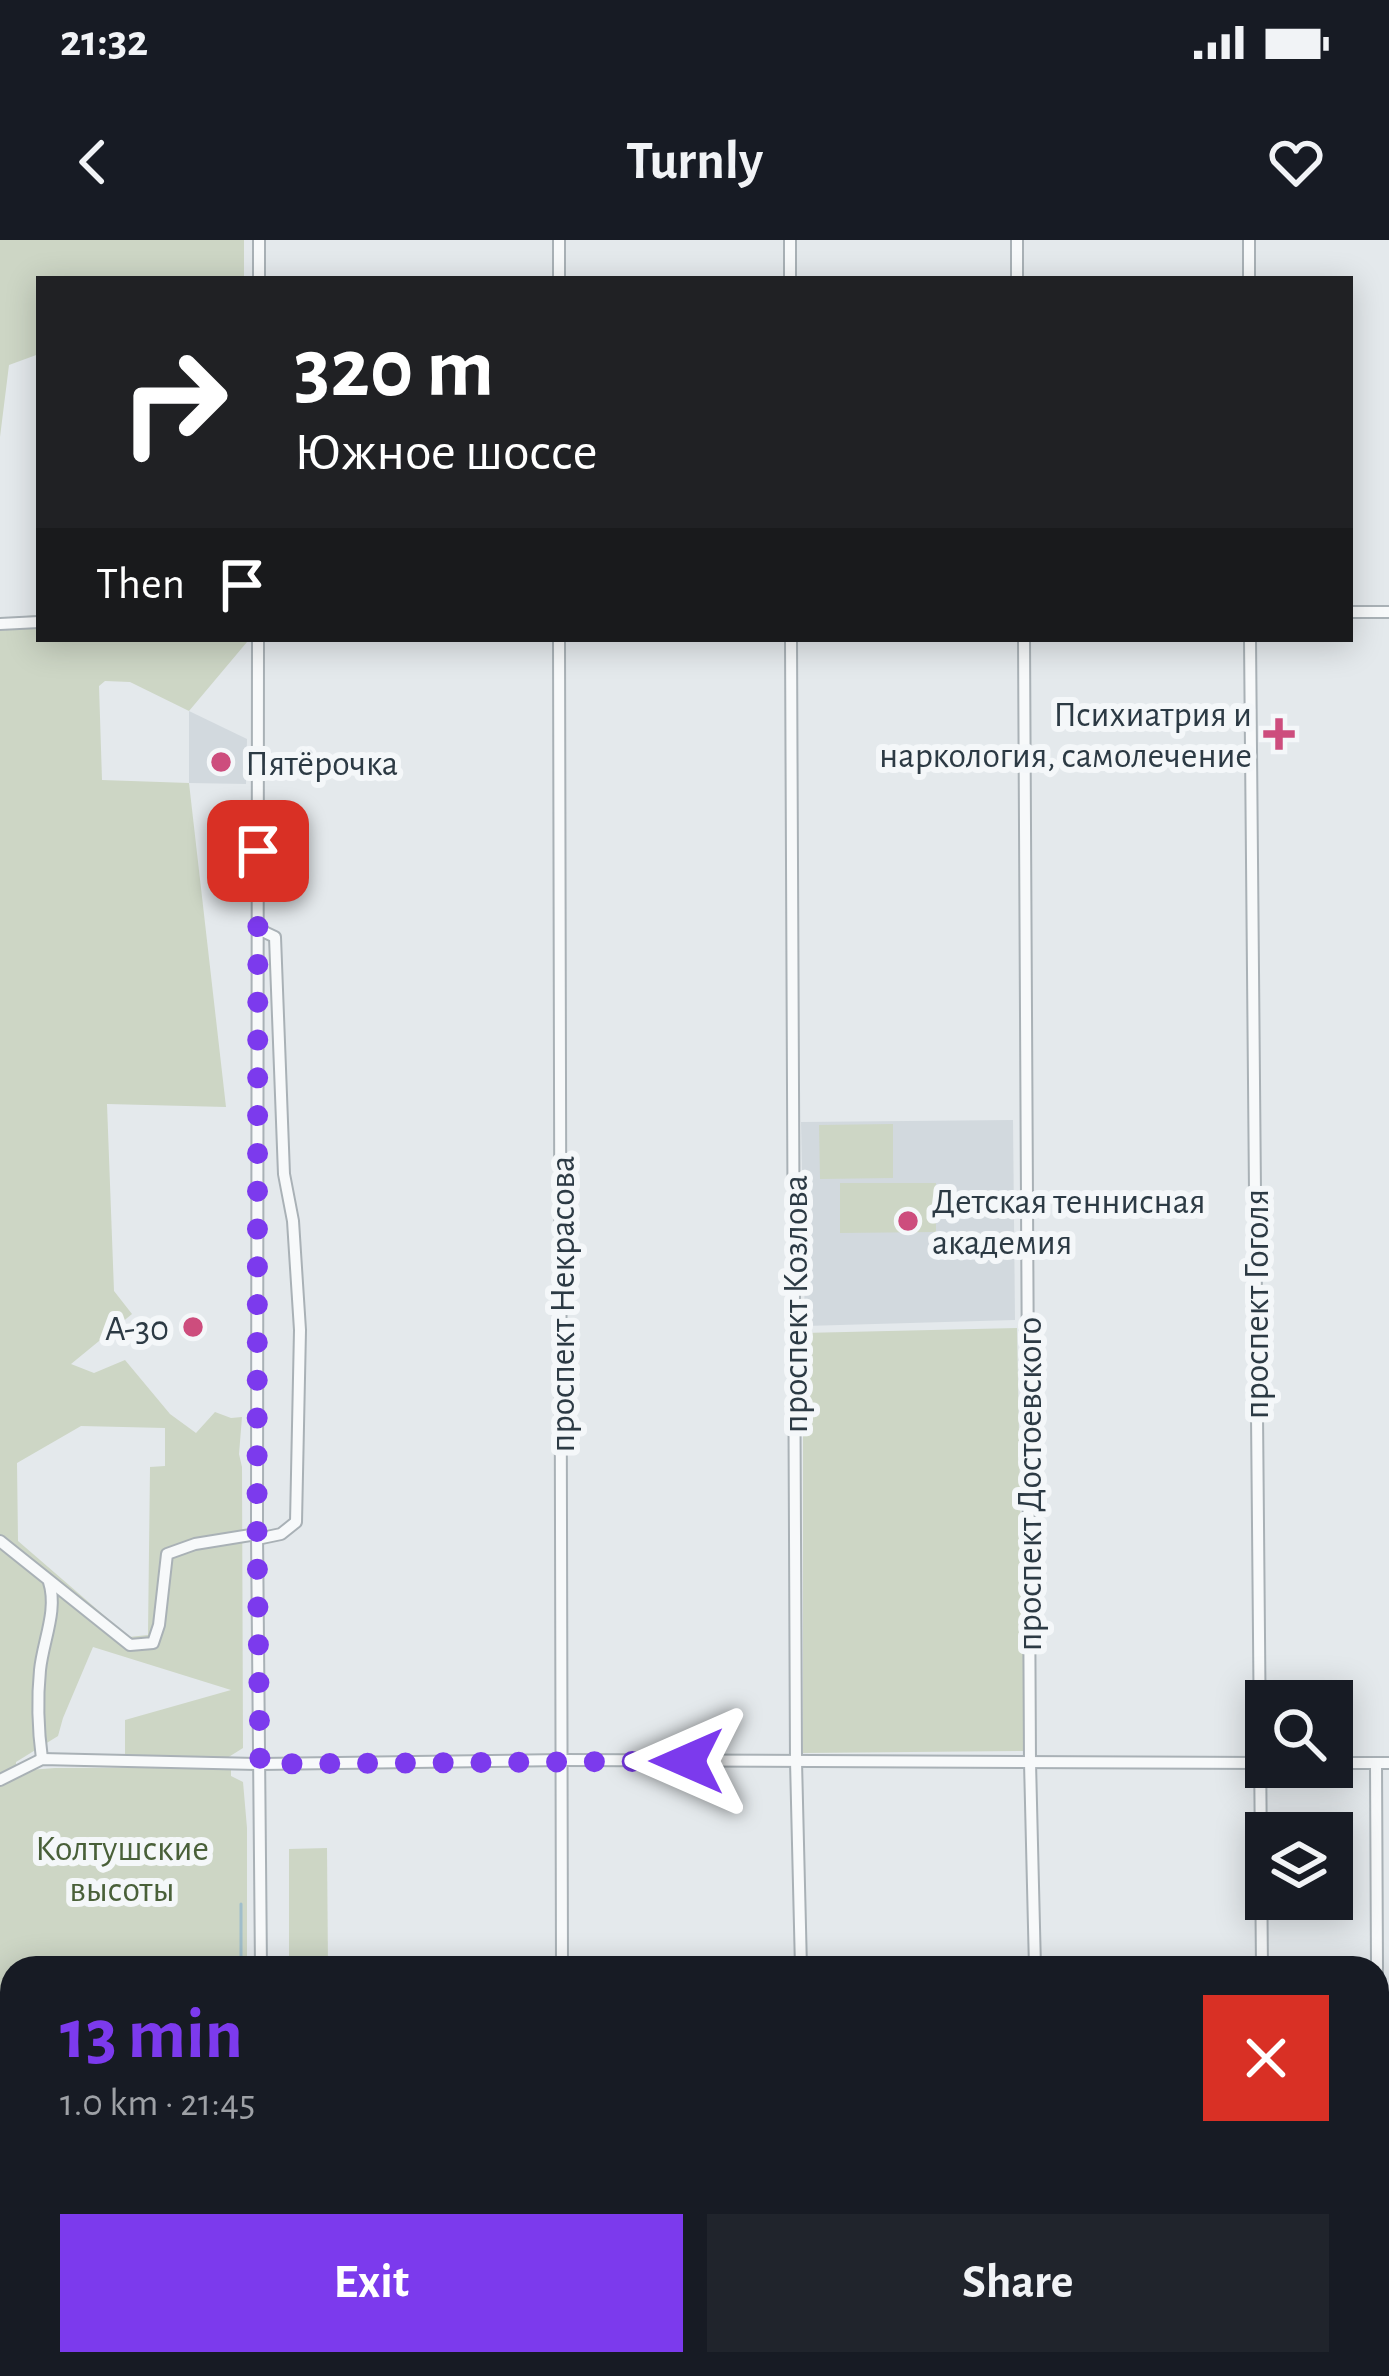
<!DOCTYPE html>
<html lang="en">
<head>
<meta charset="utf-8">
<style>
  body { margin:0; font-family:"Alegreya Sans",sans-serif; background:#20242c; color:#f1f3f6; height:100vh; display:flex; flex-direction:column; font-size:45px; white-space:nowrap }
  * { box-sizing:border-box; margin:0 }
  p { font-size:39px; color:#9ea1a6 }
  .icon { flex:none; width:66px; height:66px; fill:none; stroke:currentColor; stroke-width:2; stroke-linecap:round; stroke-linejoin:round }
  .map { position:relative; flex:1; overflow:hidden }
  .panel { position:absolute; left:0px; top:1716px; width:1389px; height:420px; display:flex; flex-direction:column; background:#171b24; border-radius:36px 36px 0 0; box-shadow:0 6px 30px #0003 }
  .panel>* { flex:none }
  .banner { position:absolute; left:36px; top:36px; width:1317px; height:366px; border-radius:0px; box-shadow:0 6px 30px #0003; background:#202124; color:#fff; overflow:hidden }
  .tools { position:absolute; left:1245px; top:1440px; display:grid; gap:24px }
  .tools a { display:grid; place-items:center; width:108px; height:108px; border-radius:0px; background:#171b24; box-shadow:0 6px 30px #0003; font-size:60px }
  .pin { position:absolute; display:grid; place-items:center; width:102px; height:102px; color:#fff; margin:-51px; border-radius:24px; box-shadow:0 6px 18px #0006 }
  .me { position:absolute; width:132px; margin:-66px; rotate:270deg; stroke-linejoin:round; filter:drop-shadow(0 0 9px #0008) }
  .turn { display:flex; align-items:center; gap:42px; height:252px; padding:0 60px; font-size:54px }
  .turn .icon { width:156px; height:156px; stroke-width:2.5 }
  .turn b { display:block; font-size:84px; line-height:102px }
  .then { display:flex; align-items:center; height:114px; padding:0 60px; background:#0003; gap:24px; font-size:45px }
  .round { display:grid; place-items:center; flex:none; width:126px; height:126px; border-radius:0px; background:#20242c }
  .summary { display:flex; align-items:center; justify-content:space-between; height:204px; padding:0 60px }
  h1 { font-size:72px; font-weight:600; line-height:90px; color:#7c3aed }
  .cta { display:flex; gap:24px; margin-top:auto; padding:24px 60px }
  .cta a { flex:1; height:138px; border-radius:0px; background:#7c3aed; color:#fff; font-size:48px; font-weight:600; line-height:138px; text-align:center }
  .cta a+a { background:#20242c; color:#f1f3f6 }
  .status { display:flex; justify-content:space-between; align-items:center; height:84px; padding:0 60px; background:#171b24; direction:ltr }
  .status svg { height:33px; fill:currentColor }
  header { display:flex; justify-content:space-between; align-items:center; height:156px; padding:0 60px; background:#171b24; font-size:54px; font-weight:600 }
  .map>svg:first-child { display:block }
  .built { fill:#d2d9de }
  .green { fill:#cdd6c5; fill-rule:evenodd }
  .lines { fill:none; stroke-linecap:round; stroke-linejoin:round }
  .stream { stroke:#a0becb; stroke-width:3 }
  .minor-casing { stroke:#a9b1b6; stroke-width:14 }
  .minor { stroke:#f7f9fa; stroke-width:10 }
  .route { stroke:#7c3aed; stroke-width:21; stroke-dasharray:0 37.8 }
  .poi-dot { fill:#cd4d7d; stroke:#f4f7f9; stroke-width:4.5 }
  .labels { text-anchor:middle; stroke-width:12; stroke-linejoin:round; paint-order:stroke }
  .poi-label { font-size:36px; fill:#2c3a44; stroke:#f4f7f9; text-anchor:end }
  .street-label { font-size:36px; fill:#2c3a44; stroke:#f4f7f9 }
  .park-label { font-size:36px; fill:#496039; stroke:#f4f7f9 }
</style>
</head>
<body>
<div class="status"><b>21:32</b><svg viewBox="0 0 49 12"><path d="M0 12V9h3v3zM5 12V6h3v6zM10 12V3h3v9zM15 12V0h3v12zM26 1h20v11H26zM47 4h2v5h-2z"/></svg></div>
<header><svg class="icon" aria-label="back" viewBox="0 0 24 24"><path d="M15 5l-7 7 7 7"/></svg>Turnly<svg class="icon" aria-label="heart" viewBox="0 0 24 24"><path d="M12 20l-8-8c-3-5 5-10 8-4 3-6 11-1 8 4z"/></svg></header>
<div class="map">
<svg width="1389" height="2136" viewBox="0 0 1389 2136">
  <rect width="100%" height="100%" fill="#e4e9ec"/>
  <g class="built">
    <polygon points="189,471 247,499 246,544 189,543"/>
    <polygon points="1013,880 1015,1080 805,1086 801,882"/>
  </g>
  <g class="green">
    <polygon points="0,0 244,0 244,39 39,39 39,114 9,125 0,197"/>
    <path d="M39,375V399H247V402L189,471L130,442L105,441L99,446L102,540L189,543L226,867L107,864L114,1051L132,1074L71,1124L94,1133L125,1120L170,1174L196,1193L215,1172L231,1178L242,1177L239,1214L242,1227L243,1508L227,1518L125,1519V1480L231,1450L93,1407L63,1478L58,1496L16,1522V1531L55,1528L231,1527V1536L243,1542L247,1588V1728H12V2124H250V2136H0V378ZM81,1186L165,1188V1226L150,1227L148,1395L129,1397L18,1301L17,1223Z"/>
    <polygon points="893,884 893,938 820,939 819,885"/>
    <polygon points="840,943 936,943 936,992 840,993"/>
    <polygon points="1017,1088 1025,1511 803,1513 803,1093"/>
    <polygon points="327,1608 328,1728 289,1728 289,1609"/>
  </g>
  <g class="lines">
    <g class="stream">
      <polyline points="241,1664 241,1728"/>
      <polyline points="242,2124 242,2136"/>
    </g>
    <g class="minor-casing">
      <g id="minor">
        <polyline points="559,0 559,39"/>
        <polyline points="790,0 790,39"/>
        <polyline points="1017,0 1017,39"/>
        <polyline points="1249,0 1249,39"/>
        <polyline points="259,39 259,0"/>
        <polyline points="1350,372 1389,372"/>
        <polyline points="0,384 39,382"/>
        <polyline points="258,399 257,1294 261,1728"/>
        <polyline points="559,399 562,1728"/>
        <polyline points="791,399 796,1521 801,1728"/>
        <polyline points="1024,399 1030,1522 1035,1728"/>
        <polyline points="1250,399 1262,1728"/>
        <polyline points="257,1299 281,1294 296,1282 300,1090 293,981 284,934 275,697 258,689"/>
        <polyline points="0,1301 130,1405 153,1403 159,1385 167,1314 195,1304 257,1294"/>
        <path d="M42,1519C38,1489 37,1460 40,1430C43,1401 58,1370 49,1342"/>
        <polyline points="1332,1523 1389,1523"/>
        <polyline points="1376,1523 1377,1728"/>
        <polyline points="0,1540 42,1519 260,1524 563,1520 1266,1523"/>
        <polyline points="1377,1732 1379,2136"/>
        <polyline points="262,2124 262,2136"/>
        <polyline points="565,2124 566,2136"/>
        <polyline points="805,2124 805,2136"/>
        <polyline points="1040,2124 1040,2136"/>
        <polyline points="1262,2136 1262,2124"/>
      </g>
    </g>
    <use href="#minor" class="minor"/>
  </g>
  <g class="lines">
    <polyline class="route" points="258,611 257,1299 260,1524 687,1521"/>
  </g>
  <g class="poi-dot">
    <path d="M1273 476h12v12h12v12h-12v12h-12v-12h-12v-12h12z"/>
    <circle cx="221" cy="522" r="12"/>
    <circle cx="908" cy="981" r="12"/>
    <circle cx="193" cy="1087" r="12"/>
  </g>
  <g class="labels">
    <g class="poi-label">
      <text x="1252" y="486">Психиатрия и<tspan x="1252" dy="41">наркология, самолечение</tspan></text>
      <text x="245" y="535" text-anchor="start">Пятёрочка</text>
      <text x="932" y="973" text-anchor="start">Детская теннисная<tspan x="932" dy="41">академия</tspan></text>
      <text x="169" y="1100">А-30</text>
    </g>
    <g class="street-label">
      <text transform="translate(561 1064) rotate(-90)" y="13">проспект Некрасова</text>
      <text transform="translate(794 1064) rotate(-90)" y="13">проспект Козлова</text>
      <text transform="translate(1255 1064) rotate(-90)" y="13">проспект Гоголя</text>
      <text transform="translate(1028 1244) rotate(-90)" y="13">проспект Достоевского</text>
    </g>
    <g class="park-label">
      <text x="122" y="1620">Колтушские<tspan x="122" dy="41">высоты</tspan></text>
    </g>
  </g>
</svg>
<div class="tools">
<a><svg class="icon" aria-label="search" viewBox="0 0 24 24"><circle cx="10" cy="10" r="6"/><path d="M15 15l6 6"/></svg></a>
<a><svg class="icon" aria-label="layers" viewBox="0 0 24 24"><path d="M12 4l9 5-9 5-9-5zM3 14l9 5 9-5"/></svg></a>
</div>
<div class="pin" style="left:258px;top:611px;background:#d93025"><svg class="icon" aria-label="arrive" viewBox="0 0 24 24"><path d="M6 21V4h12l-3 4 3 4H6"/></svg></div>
<svg class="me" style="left:687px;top:1521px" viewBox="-20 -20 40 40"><path d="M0-17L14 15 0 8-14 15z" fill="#7c3aed" stroke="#fff" stroke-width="4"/></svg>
<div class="banner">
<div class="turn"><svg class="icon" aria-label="right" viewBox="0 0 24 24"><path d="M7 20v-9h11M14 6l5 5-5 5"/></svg><div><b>320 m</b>Южное шоссе</div></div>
<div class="then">Then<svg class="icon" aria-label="arrive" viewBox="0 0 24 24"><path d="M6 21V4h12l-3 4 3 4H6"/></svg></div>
</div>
<section class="panel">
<div class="summary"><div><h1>13 min</h1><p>1.0 km · 21:45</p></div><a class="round" style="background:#d93025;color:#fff"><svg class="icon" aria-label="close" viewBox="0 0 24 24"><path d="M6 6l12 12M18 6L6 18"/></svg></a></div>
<div class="cta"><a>Exit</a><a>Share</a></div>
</section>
</div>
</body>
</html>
